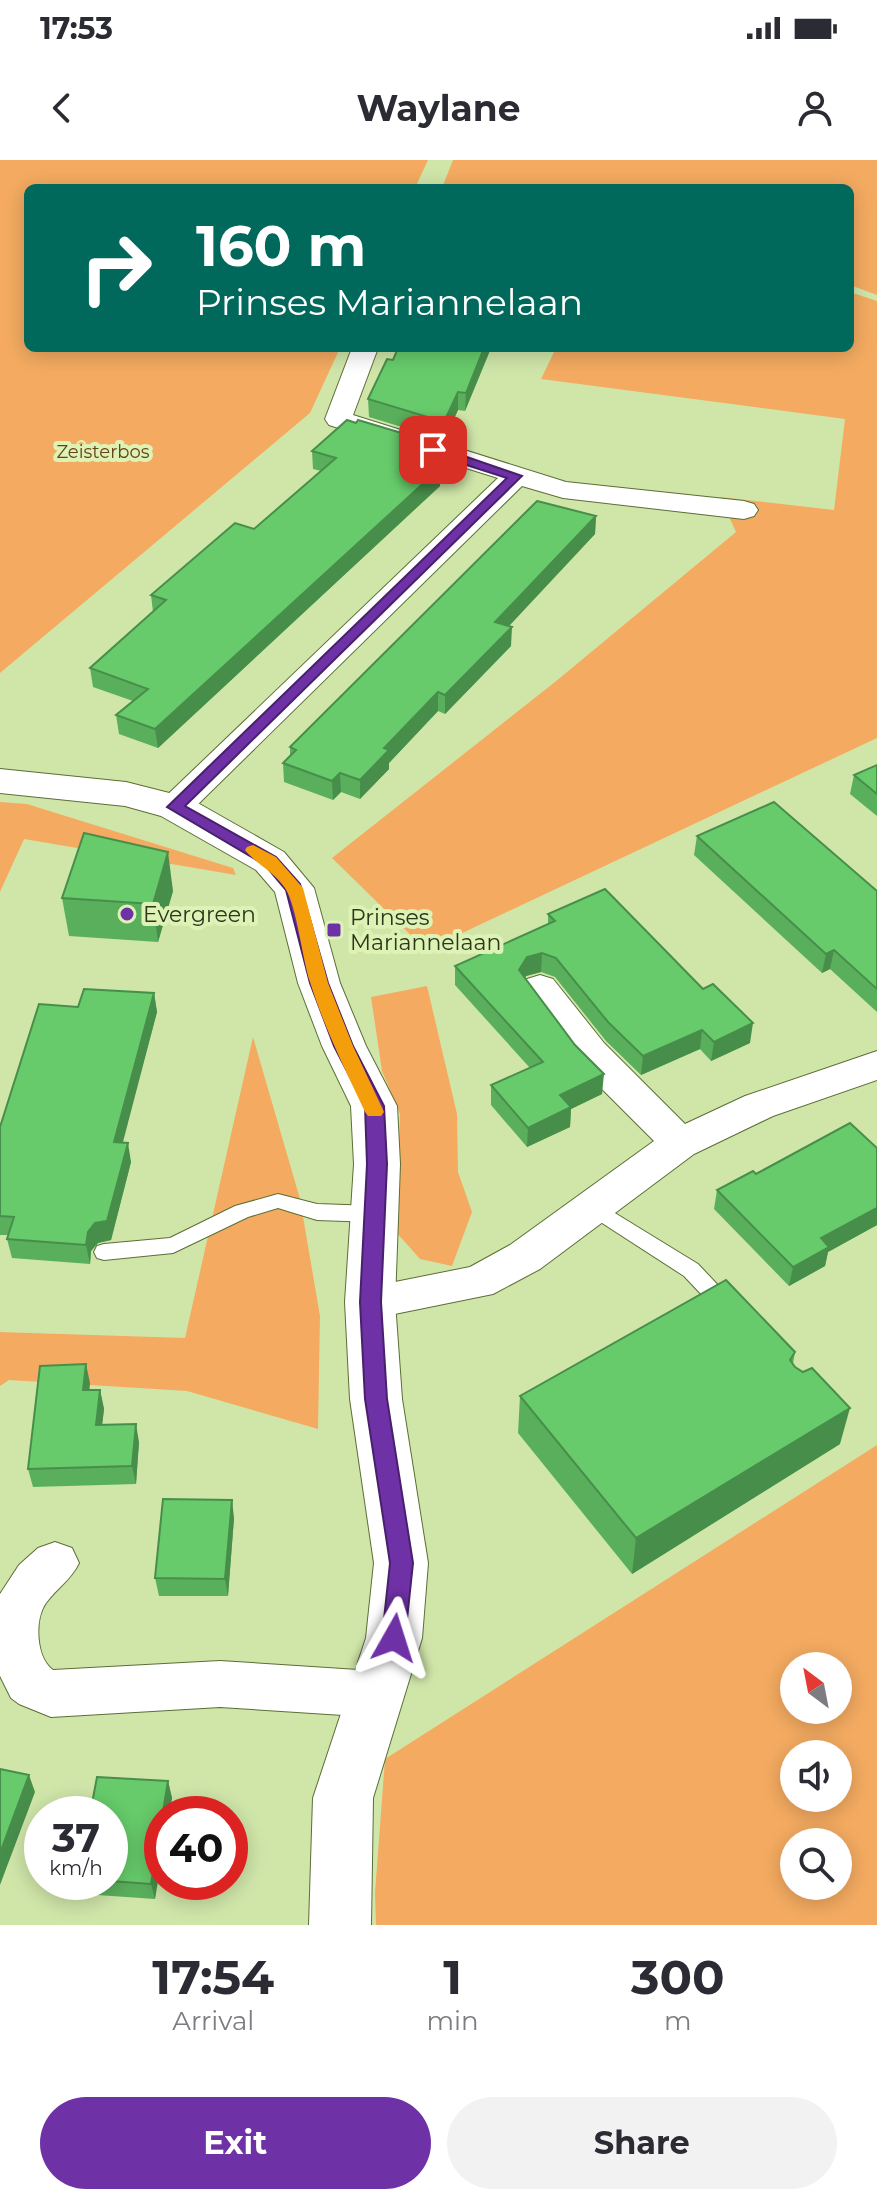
<!DOCTYPE html>
<html lang="en">
<head>
<meta charset="utf-8">
<style>
  body { margin:0; font-family:Montserrat,sans-serif; background:#f2f2f3; color:#2b2b33; height:100vh; display:flex; flex-direction:column; font-size:30px; white-space:nowrap }
  * { box-sizing:border-box; margin:0 }
  p { font-size:26px; color:#7c7c81 }
  .icon { flex:none; width:44px; height:44px; fill:none; stroke:currentColor; stroke-width:2; stroke-linecap:round; stroke-linejoin:round }
  .map { position:relative; height:1765px; overflow:hidden }
  .sheet { display:flex; flex-direction:column; background:#fff; flex:1 }
  .sheet>* { flex:none }
  .hud { position:absolute; left:24px; top:24px; width:830px; height:168px; border-radius:12px; box-shadow:0 4px 20px #0003; background:#00695c; color:#fff; overflow:hidden }
  .needle { width:52px; rotate:328deg }
  .controls { position:absolute; left:780px; top:1492px; display:grid; gap:16px }
  .controls a { display:grid; place-items:center; width:72px; height:72px; border-radius:50%; background:#fff; box-shadow:0 4px 20px #0003; font-size:40px }
  .speed { position:absolute; left:24px; top:1636px; display:flex; gap:16px; font-size:40px; font-weight:700; text-align:center }
  .speed>* { display:grid; place-content:center; width:104px; height:104px; border-radius:50%; background:#fff; box-shadow:0 4px 20px #0003; line-height:1 }
  .speed small { font-size:20px; font-weight:400 }
  .speed .limit { border:12px solid #d22; background:#fff; color:#111 }
  .pin { position:absolute; display:grid; place-items:center; width:68px; height:68px; color:#fff; margin:-34px; border-radius:16px; box-shadow:0 4px 12px #0006 }
  .me { position:absolute; width:88px; margin:-44px; rotate:6deg; stroke-linejoin:round; filter:drop-shadow(0 0 6px #0008) }
  .turn { display:flex; align-items:center; gap:28px; height:168px; padding:0 40px; font-size:36px }
  .turn .icon { width:104px; height:104px; stroke-width:2.5 }
  .turn b { display:block; font-size:56px; line-height:68px }
  .eta { display:flex; justify-content:space-evenly; align-items:center; height:136px; text-align:center }
  .eta b { font-size:48px; font-weight:700; line-height:56px }
  .primary-button { display:flex; gap:16px; margin-top:auto; padding:16px 40px }
  .primary-button a { flex:1; height:92px; border-radius:48px; background:#6f31a6; color:#fff; font-size:32px; font-weight:700; line-height:92px; text-align:center }
  .primary-button a+a { background:#f2f2f3; color:#2b2b33 }
  .status { display:flex; justify-content:space-between; align-items:center; height:56px; padding:0 40px; background:#fff; direction:ltr }
  .status svg { height:22px; fill:currentColor }
  header { display:flex; justify-content:space-between; align-items:center; height:104px; padding:0 40px; background:#fff; font-size:36px; font-weight:700 }
  .map>svg:first-child { display:block }
  .green { fill:#f4ab61; fill-rule:evenodd }
  .lines { fill:none; stroke-linecap:round; stroke-linejoin:round }
  .service-casing { stroke:#5b6e36; stroke-width:2 }
  .minor-casing { stroke:#5b6e36; stroke-width:2 }
  .tertiary-casing { stroke:#5b6e36; stroke-width:2 }
  .service { fill:#fff; fill-rule:evenodd }
  .minor { fill:#fff; fill-rule:evenodd }
  .tertiary { fill:#fff; fill-rule:evenodd }
  .wall { fill:#59af5c }
  .shaded-wall { fill:#488e4b }
  .building { fill:#67cb6b; stroke:#488e4b; stroke-width:2 }
  .route { fill:#6f31a6; stroke:#48206c; stroke-width:2 }
  .slow { fill:#f59e0b }
  .poi-dot { fill:#6f31a6; stroke:#ddf3b6; stroke-width:3 }
  .labels { text-anchor:middle; stroke-width:8; stroke-linejoin:round; paint-order:stroke }
  .far-park-label { font-size:18px; fill:#674016; stroke:#ddf3b6 }
  .poi-label { font-size:22px; fill:#2d351d; stroke:#ddf3b6; text-anchor:start }
</style>
</head>
<body>
<div class="status"><b>17:53</b><svg viewBox="0 0 49 12"><path d="M0 12V9h3v3zM5 12V6h3v6zM10 12V3h3v9zM15 12V0h3v12zM26 1h20v11H26zM47 4h2v5h-2z"/></svg></div>
<header><svg class="icon" aria-label="back" viewBox="0 0 24 24"><path d="M15 5l-7 7 7 7"/></svg>Waylane<svg class="icon" aria-label="person" viewBox="0 0 24 24"><circle cx="12" cy="8" r="4"/><path d="M4 21q1-7 8-7t8 7"/></svg></header>
<div class="map">
<svg width="877" height="1765" viewBox="0 0 877 1765">
  <rect width="100%" height="100%" fill="#d0e6a9"/>
  <g class="green">
    <polygon points="0,0 428,0 415,28 28,28 28,188 340,188 310,253 0,513"/>
    <polygon points="453,0 877,0 877,135 850,125 850,28 442,28"/>
    <polygon points="850,132 877,141 877,578 426,790 332,698 555,522 736,372 720,337 834,350 845,259 541,219 556,188 850,188"/>
    <polygon points="0,642 27,644 233,708 236,715 24,679 0,732"/>
    <polygon points="427,826 457,954 458,1012 472,1052 452,1106 420,1099 396,1072 400,954 382,911 371,837"/>
    <polygon points="253,877 300,1039 320,1156 318,1269 187,1231 9,1220 0,1226 0,1172 185,1178"/>
    <path d="M877,1285V1765H376L375,1733L385,1599ZM794,1506H838V1550H794ZM794,1594H838V1638H794ZM794,1682H838V1726H794Z"/>
  </g>
  <g class="lines">
    <g class="service-casing">
      <g id="service">
        <polygon points="278,1034 317,1044 374,1046 381,1049 384,1054 381,1059 374,1062 317,1060 278,1048 248,1057 173,1093 104,1100 97,1098 94,1092 97,1086 104,1084 170,1078 235,1046"/>
        <polygon points="592,1039 698,1104 731,1139 734,1145 731,1151 724,1153 717,1151 684,1116 585,1052 582,1047 585,1042"/>
      </g>
    </g>
    <g class="minor-casing">
      <g id="minor">
        <polygon points="352,188 378,188 353,255 566,322 744,341 754,344 758,350 754,356 744,359 563,338 522,326 187,655 175,658 163,655 158,647 163,639 498,318 329,265 325,259"/>
        <polygon points="540,815 553,819 604,883 685,964 745,936 877,891 877,920 773,956 694,994 540,1109 493,1134 370,1159 355,1154 349,1142 355,1130 470,1107 510,1085 654,981 576,903 527,837 521,828 527,819"/>
        <path d="M55,1382L72,1388L79,1403C71,1420 57,1428 46,1443C34,1460 36,1498 53,1510L220,1501L374,1511L392,1517L399,1534L392,1551L374,1557L220,1547L51,1557L19,1544L11,1538L0,1516V1434L19,1405L38,1388Z"/>
      </g>
    </g>
    <g class="tertiary-casing">
      <polygon id="tertiary" points="0,609 126,622 189,638 284,692 314,728 340,823 366,886 397,946 400,1004 395,1142 402,1239 428,1403 422,1478 373,1638 371,1765 309,1765 313,1638 366,1478 374,1403 350,1239 345,1142 354,1004 351,946 322,886 298,823 275,732 256,710 161,656 125,646 0,633"/>
    </g>
    <use href="#service" class="service"/>
    <use href="#minor" class="minor"/>
    <use href="#tertiary" class="tertiary"/>
  </g>
  <g class="wall">
    <polygon points="398,188 491,188 465,251 458,250 444,280 369,257 368,239 393,200"/>
    <polygon points="356,263 425,280 425,298 421,302 440,326 158,588 119,574 116,555 133,541 93,527 90,508 153,452 151,435 254,369 321,311 313,309 312,291"/>
    <polygon points="596,356 595,374 509,466 511,486 445,554 438,551 389,603 389,609 360,639 341,632 333,640 284,622 283,603 290,595 290,587"/>
    <polygon points="877,605 877,656 850,634 854,615"/>
    <polygon points="697,676 877,731 877,852 830,809 822,813 694,695"/>
    <polygon points="173,731 158,782 69,776 62,738"/>
    <polygon points="548,754 750,883 711,901 700,889 641,915 606,881 555,817 541,812 526,816 525,818 602,934 571,949 570,967 527,987 491,945 491,925 530,908 455,825 455,806 548,764"/>
    <polygon points="154,833 157,852 122,982 131,1002 111,1080 98,1083 91,1091 90,1104 12,1098 7,1079 9,1075 0,1075 0,967 78,847"/>
    <polygon points="877,988 877,1065 828,1092 825,1106 789,1126 714,1049 717,1030 756,1014"/>
    <polygon points="795,1192 793,1204 840,1284 632,1414 518,1273 520,1236"/>
    <polygon points="90,1223 89,1230 100,1230 104,1249 102,1265 139,1282 136,1324 33,1327 28,1309"/>
    <polygon points="234,1358 228,1436 159,1436 155,1418"/>
    <polygon points="168,1621 172,1638 169,1654 162,1654 155,1739 83,1734 79,1722 110,1722 110,1654"/>
  </g>
  <g class="shaded-wall">
    <polygon points="484,188 491,188 465,251 466,233"/>
    <polygon points="458,232 458,250 444,280 444,262"/>
    <polygon points="425,280 425,298 407,315 407,297"/>
    <polygon points="440,308 440,326 158,588 155,569"/>
    <polygon points="596,356 595,374 495,481 495,462"/>
    <polygon points="512,467 511,486 445,554 445,535"/>
    <polygon points="438,532 438,551 389,603 389,609 360,639 360,620 384,588"/>
    <polygon points="340,613 341,632 333,640 332,621"/>
    <polygon points="168,692 173,731 158,782 153,744"/>
    <polygon points="834,790 830,809 822,813 826,794"/>
    <polygon points="542,793 541,812 526,816 518,830 519,810 527,797"/>
    <polygon points="154,833 157,852 118,1001 114,982"/>
    <polygon points="753,863 750,883 711,901 714,882"/>
    <polygon points="702,870 700,889 641,915 643,896"/>
    <polygon points="604,914 602,934 571,949 570,967 527,987 528,968 560,935"/>
    <polygon points="128,983 131,1002 111,1080 98,1083 91,1091 90,1104 86,1085 88,1072"/>
    <polygon points="877,1048 877,1065 828,1092 825,1106 789,1126 793,1107 821,1078"/>
    <polygon points="86,1204 90,1223 87,1249 83,1230"/>
    <polygon points="100,1230 104,1249 100,1283 96,1265"/>
    <polygon points="850,1248 840,1284 632,1414 636,1378"/>
    <polygon points="136,1264 139,1282 136,1324 132,1306"/>
    <polygon points="232,1340 234,1358 228,1436 225,1419"/>
    <polygon points="29,1615 35,1632 0,1725 0,1693"/>
    <polygon points="168,1621 172,1638 169,1654 163,1654"/>
    <polygon points="162,1659 162,1698 155,1739 151,1724"/>
  </g>
  <g class="building">
    <polygon points="398,188 484,188 466,233 458,232 444,262 368,239 387,199 393,200"/>
    <polygon points="347,260 356,263 358,260 425,280 407,297 440,308 155,569 116,555 148,529 90,508 166,440 151,435 235,363 254,369 336,298 312,291"/>
    <polygon points="537,341 596,356 495,462 512,467 445,535 438,532 384,588 389,590 360,620 340,613 332,621 283,603 296,590 290,587"/>
    <polygon points="877,605 877,634 854,615"/>
    <polygon points="774,642 877,731 877,829 834,790 826,794 697,676"/>
    <polygon points="84,673 168,692 153,744 62,738"/>
    <polygon points="605,729 703,829 713,824 753,863 714,882 702,870 643,896 608,862 556,798 542,793 527,797 519,810 575,885 604,914 560,935 571,947 528,968 491,925 543,902 455,806 555,761 548,754"/>
    <polygon points="84,829 154,833 114,982 128,983 107,1061 95,1063 88,1072 86,1085 7,1079 14,1057 0,1056 0,967 39,844 78,847"/>
    <polygon points="850,963 877,988 877,1048 821,1078 829,1087 793,1107 717,1030 753,1011 756,1014"/>
    <polygon points="726,1120 795,1192 790,1200 795,1207 803,1212 812,1208 850,1248 636,1378 520,1236"/>
    <polygon points="86,1204 83,1230 100,1230 96,1265 136,1264 132,1306 28,1309 40,1206"/>
    <polygon points="163,1339 232,1340 225,1419 155,1418"/>
    <polygon points="0,1609 29,1615 0,1693"/>
    <polygon points="97,1617 168,1621 151,1724 110,1721 110,1654 90,1654"/>
  </g>
  <polygon class="route" points="429,287 438,287 522,316 185,646 276,697 300,724 328,823 353,886 384,946 387,1004 381,1142 387,1239 413,1403 405,1478 402,1486 394,1489 386,1486 382,1478 390,1403 365,1239 360,1142 367,1004 365,946 334,886 310,823 286,730 265,705 167,647 507,318 429,293"/>
  <path class="slow" d="M253,685L276,697L303,728L328,823L353,886L384,952L381,956H368L365,952C345,909 324,867 310,822C302,798 297,746 285,728C273,711 256,704 245,690L247,687Z"/>
  <g class="poi-dot">
    <circle cx="127" cy="754" r="8"/>
    <rect x="326" y="762" width="16" height="16" rx="4"/>
  </g>
  <g class="labels">
    <g class="far-park-label">
      <text x="103" y="298">Zeisterbos</text>
    </g>
    <g class="poi-label">
      <text x="143" y="762">Evergreen</text>
      <text x="350" y="765">Prinses<tspan x="350" dy="25">Mariannelaan</tspan></text>
    </g>
  </g>
</svg>
<div class="controls">
<a><svg class="needle" viewBox="-14 -14 28 28"><path d="M0-13l5 13h-10z" fill="#e53935"/><path d="M0 13l5-13h-10z" fill="#7c7c81"/></svg></a>
<a><svg class="icon" aria-label="sound" viewBox="0 0 24 24"><path d="M4 9h4l5-4v14l-5-4H4zM17 9q2 3 0 6"/></svg></a>
<a><svg class="icon" aria-label="search" viewBox="0 0 24 24"><circle cx="10" cy="10" r="6"/><path d="M15 15l6 6"/></svg></a>
</div>
<div class="speed"><div>37<small>km/h</small></div><div class="limit">40</div></div>
<div class="pin" style="left:433px;top:290px;background:#d93025"><svg class="icon" aria-label="arrive" viewBox="0 0 24 24"><path d="M6 21V4h12l-3 4 3 4H6"/></svg></div>
<svg class="me" style="left:394px;top:1478px" viewBox="-20 -20 40 40"><path d="M0-17L14 15 0 8-14 15z" fill="#6f31a6" stroke="#fff" stroke-width="4"/></svg>
<div class="hud">
<div class="turn"><svg class="icon" aria-label="right" viewBox="0 0 24 24"><path d="M7 20v-9h11M14 6l5 5-5 5"/></svg><div><b>160 m</b>Prinses Mariannelaan</div></div>
</div>
</div>
<section class="sheet">
<div class="eta">
<div><b>17:54</b><p>Arrival</p></div>
<div><b>1</b><p>min</p></div>
<div><b>300</b><p>m</p></div>
</div>
<div class="primary-button"><a>Exit</a><a>Share</a></div>
</section>
</body>
</html>
